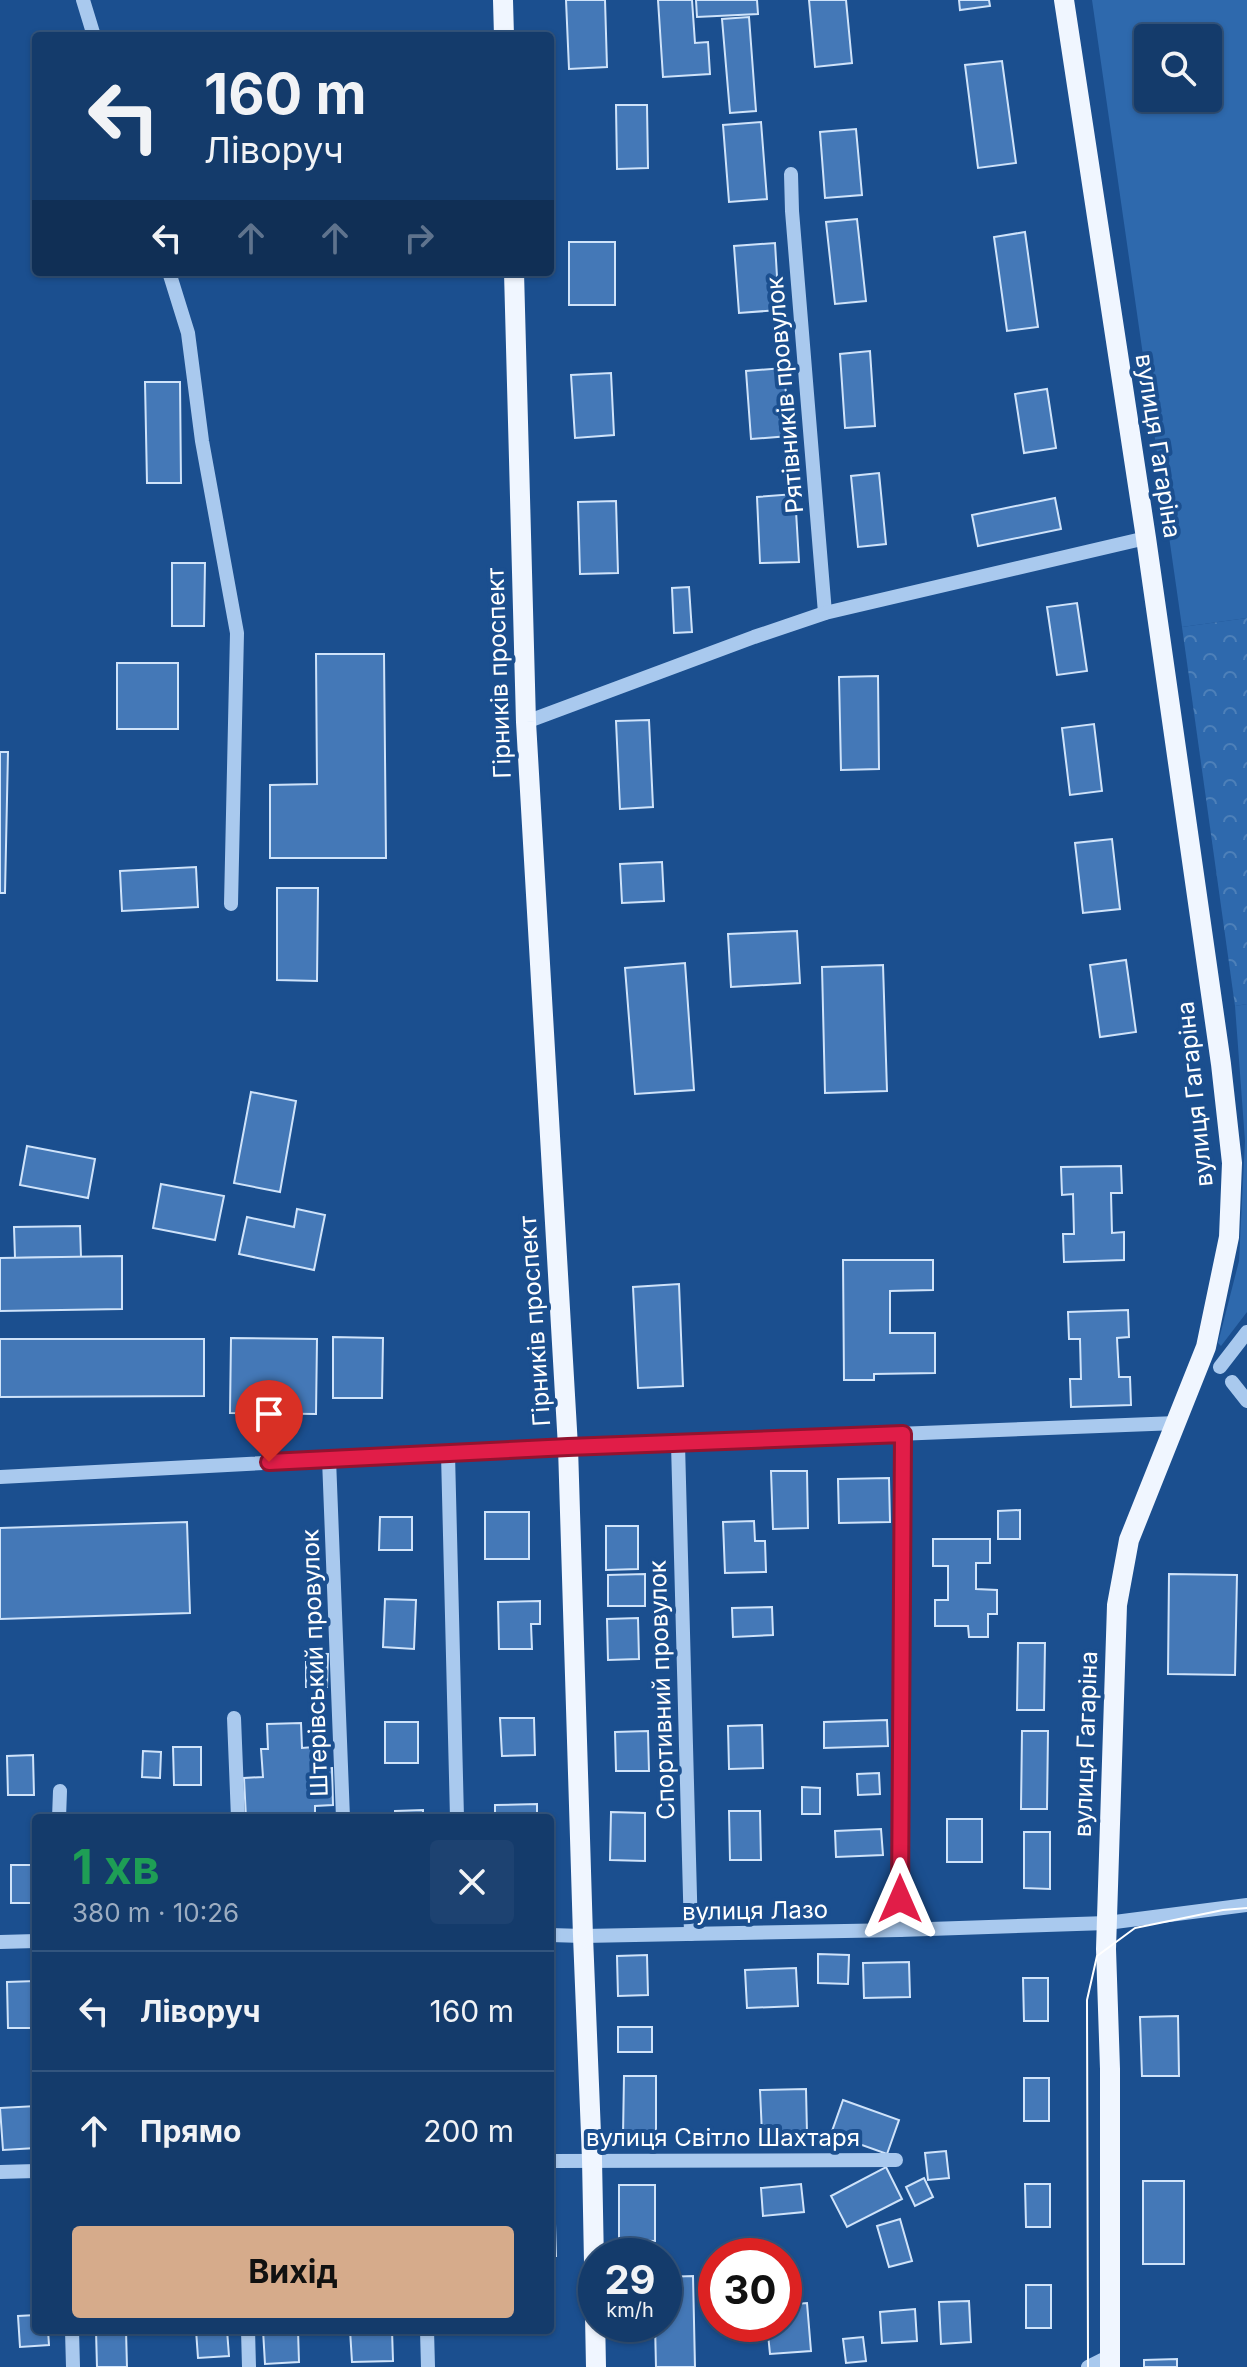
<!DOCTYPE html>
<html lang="uk">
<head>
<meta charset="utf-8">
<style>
  body { margin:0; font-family:Inter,sans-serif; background:#1d4271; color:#f1f3f6; height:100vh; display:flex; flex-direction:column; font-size:30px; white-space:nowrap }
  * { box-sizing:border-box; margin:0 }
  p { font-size:26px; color:#9dadc1 }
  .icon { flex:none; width:44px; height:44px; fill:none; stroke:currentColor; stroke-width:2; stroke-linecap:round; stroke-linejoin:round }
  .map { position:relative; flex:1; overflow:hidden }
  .details { position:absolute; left:32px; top:1814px; width:522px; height:520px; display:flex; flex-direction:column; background:#143b6b; border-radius:8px; box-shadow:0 2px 6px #0004,0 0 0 2px #33557e }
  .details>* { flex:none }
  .guide { position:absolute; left:32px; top:32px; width:522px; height:244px; border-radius:8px; box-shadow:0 2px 6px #0004,0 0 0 2px #33557e; background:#143b6b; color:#f1f3f6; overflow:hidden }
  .fabs { position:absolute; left:1134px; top:24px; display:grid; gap:16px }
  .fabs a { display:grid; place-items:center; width:88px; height:88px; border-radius:8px; background:#143b6b; box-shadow:0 2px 6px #0004,0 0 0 2px #33557e; font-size:40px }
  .speed { position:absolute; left:578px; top:2238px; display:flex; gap:16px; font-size:40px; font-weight:700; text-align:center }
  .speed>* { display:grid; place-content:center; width:104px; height:104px; border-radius:50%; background:#143b6b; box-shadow:0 2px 6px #0004,0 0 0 2px #33557e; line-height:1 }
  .speed small { font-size:20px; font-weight:400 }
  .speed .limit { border:12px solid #d22; background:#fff; color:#111 }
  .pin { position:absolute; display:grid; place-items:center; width:68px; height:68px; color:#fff; margin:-82px -34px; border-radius:50% 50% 50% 0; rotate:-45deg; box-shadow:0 0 8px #0007 }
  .pin .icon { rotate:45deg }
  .me { position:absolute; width:88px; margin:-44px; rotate:0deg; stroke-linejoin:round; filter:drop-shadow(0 0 6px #0008) }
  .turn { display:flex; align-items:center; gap:28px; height:168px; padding:0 40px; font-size:36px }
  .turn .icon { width:104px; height:104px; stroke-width:2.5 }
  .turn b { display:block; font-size:56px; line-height:68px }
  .lanes { display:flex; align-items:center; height:76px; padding:0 40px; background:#0003; justify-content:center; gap:40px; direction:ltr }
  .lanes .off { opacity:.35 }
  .round { display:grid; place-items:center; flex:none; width:84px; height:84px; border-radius:8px; background:#1d4271 }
  .headline { display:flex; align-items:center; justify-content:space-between; height:136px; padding:0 40px }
  h1 { font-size:48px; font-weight:700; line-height:60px; color:#1e9e55 }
  .cta { display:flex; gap:16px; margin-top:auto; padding:16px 40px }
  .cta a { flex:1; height:92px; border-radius:8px; background:#d6ab8b; color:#111; font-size:32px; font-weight:700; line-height:92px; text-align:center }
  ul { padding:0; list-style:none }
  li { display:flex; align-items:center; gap:24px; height:120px; padding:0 40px; border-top:2px solid #33557e }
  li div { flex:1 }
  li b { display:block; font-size:30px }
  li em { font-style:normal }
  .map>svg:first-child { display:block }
  .grass { fill:#2e69ad; fill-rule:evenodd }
  .park { fill:url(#park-crowns) }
  .building { fill:#4478b7; stroke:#cfe3fa; stroke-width:2 }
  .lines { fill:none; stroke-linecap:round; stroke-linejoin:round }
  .minor { stroke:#a9c9ee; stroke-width:14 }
  .major { stroke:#f0f6ff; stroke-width:20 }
  .tram { stroke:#fff; stroke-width:2 }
  .route-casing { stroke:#92132f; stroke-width:20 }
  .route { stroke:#e11d48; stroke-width:14 }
  .labels { text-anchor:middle; stroke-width:8; stroke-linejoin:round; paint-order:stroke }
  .street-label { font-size:24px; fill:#fff; stroke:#1b4f8f }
</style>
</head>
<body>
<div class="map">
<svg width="1247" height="2367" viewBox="0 0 1247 2367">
  <defs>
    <pattern id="park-crowns" width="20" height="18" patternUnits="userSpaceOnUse" patternTransform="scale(2)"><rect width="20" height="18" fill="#2e69ad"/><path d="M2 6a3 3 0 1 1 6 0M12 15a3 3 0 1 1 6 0" fill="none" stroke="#4d80b9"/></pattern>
  </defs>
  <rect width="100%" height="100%" fill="#1b4f8f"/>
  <g class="grass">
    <path d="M1092,0H1247V618L1182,627ZM1148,38H1208V98H1148Z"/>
    <polygon points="1247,1004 1247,1312 1221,1346 1218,1343 1239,1261 1245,1141 1235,1006"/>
  </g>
  <polygon class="park" points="1247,618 1247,1004 1235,1006 1182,627"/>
  <g class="building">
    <polygon points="566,0 605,0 607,67 569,69"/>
    <polygon points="658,0 692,0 695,43 708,42 710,74 663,77"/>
    <polygon points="696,0 757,0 758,14 697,17"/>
    <polygon points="809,0 846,0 852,63 815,67"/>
    <polygon points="959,0 989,0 990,6 960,10"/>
    <polygon points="749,17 756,111 730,113 722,19"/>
    <polygon points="1002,61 1016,163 978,168 965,65"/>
    <polygon points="616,105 647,105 648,168 617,169"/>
    <polygon points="761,122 767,199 729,202 723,125"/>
    <polygon points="856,129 862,195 825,198 820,132"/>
    <polygon points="857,219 866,301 835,304 826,222"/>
    <polygon points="1025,232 1038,327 1007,331 994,237"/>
    <rect x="569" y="242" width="46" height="63"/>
    <polygon points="775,243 779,310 739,313 734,246"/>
    <polygon points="870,351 875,426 845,428 840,354"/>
    <polygon points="784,368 789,436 751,439 746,371"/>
    <polygon points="611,373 614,435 575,438 571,375"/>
    <polygon points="145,382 180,382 181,483 147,483"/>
    <polygon points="1047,389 1056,448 1024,453 1015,394"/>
    <polygon points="879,473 886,544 858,547 851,476"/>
    <polygon points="795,494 799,562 760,563 757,497"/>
    <polygon points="1055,498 1061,529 978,546 972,515"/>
    <polygon points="616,501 618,573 580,574 578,502"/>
    <polygon points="172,563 205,563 204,626 172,626"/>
    <polygon points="689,587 692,632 674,633 672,588"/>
    <polygon points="1077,603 1087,671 1057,675 1047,607"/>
    <polygon points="316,654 384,654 386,858 270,858 270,785 317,784"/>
    <rect x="117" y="663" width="61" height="66"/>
    <polygon points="878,676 879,769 841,770 839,677"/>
    <polygon points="649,720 653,807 620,809 616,721"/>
    <polygon points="1094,724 1102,791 1070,795 1062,728"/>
    <polygon points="0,752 8,752 5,893 0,893"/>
    <polygon points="1112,839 1120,909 1083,913 1075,843"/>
    <polygon points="662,862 664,901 622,903 620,864"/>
    <polygon points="196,867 198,907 122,911 120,871"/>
    <polygon points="277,888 318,888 317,981 277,980"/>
    <polygon points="797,931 800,983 731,987 728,934"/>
    <polygon points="1126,960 1136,1032 1100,1037 1090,965"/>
    <polygon points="685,963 694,1090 635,1094 625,968"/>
    <polygon points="883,965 887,1091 825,1093 822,967"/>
    <polygon points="251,1092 296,1101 280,1192 234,1183"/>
    <polygon points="27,1146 95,1159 88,1198 20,1185"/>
    <polygon points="1121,1166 1122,1193 1111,1193 1112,1233 1124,1232 1124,1260 1064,1262 1063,1234 1074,1234 1073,1194 1062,1195 1061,1167"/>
    <polygon points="161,1184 224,1196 215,1240 153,1228"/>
    <polygon points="297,1209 325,1215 314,1270 239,1254 247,1217 294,1227"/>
    <polygon points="80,1226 81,1257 15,1258 14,1227"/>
    <polygon points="122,1256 122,1309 0,1311 0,1258"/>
    <polygon points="843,1260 933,1260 933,1290 890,1291 890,1333 935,1333 935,1373 874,1374 874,1380 844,1380"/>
    <polygon points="679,1284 683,1386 638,1388 633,1287"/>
    <polygon points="1128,1310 1129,1337 1117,1338 1119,1377 1130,1377 1131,1405 1071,1407 1070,1379 1081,1379 1080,1339 1069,1339 1068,1312"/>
    <polygon points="333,1337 383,1338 382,1398 333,1398"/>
    <polygon points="231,1338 317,1339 316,1414 230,1413"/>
    <polygon points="0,1339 204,1339 204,1396 0,1397"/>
    <polygon points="771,1471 807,1471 808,1528 773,1529"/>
    <polygon points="889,1478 890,1522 839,1523 838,1479"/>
    <polygon points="1020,1510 1020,1539 998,1539 998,1511"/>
    <rect x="485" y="1512" width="44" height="47"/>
    <polygon points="380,1517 412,1517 412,1550 379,1550"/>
    <polygon points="754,1521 755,1541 765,1541 766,1572 725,1573 723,1522"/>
    <polygon points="187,1522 190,1613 0,1619 0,1528"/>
    <polygon points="606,1526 638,1526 638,1569 606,1570"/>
    <polygon points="933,1539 990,1539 990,1563 976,1563 976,1589 997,1590 997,1614 988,1614 988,1637 969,1637 968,1626 935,1626 935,1600 948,1600 948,1566 933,1566"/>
    <polygon points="645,1574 645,1606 608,1606 608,1575"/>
    <polygon points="1169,1574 1237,1575 1235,1675 1168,1674"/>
    <polygon points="385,1599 416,1600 414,1649 383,1647"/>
    <polygon points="540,1601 540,1624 531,1624 532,1649 499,1649 498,1602"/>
    <polygon points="772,1607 773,1635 733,1637 732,1608"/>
    <polygon points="638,1618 639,1659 608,1660 607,1619"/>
    <polygon points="1018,1643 1045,1643 1044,1710 1017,1710"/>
    <polygon points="306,1653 328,1654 327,1687 306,1687"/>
    <polygon points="500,1718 534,1718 535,1755 502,1756"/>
    <polygon points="887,1720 888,1746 824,1748 824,1722"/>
    <rect x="385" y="1722" width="33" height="41"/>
    <polygon points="301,1723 302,1748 313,1747 313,1769 332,1768 333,1805 315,1806 315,1818 246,1818 244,1778 263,1777 261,1749 268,1749 267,1724"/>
    <polygon points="762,1725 763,1768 729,1769 728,1726"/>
    <polygon points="648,1731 649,1771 616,1771 615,1732"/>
    <polygon points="1022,1731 1048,1731 1047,1809 1021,1809"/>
    <polygon points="173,1747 201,1747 201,1785 174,1785"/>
    <polygon points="143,1751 161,1752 160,1778 142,1777"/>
    <polygon points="33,1755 34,1795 8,1795 7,1756"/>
    <polygon points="879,1773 880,1794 858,1795 857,1774"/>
    <polygon points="802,1787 820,1788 820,1814 802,1814"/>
    <polygon points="537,1804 537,1818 495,1818 495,1805"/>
    <polygon points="423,1810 423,1818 395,1818 395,1811"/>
    <polygon points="729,1811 760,1811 761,1860 730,1860"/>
    <polygon points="611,1812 645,1813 645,1861 610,1860"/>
    <rect x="947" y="1819" width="35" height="43"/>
    <polygon points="881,1829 883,1855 836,1857 835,1831"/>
    <polygon points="1024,1832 1050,1832 1050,1889 1024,1888"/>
    <rect x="11" y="1865" width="25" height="38"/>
    <polygon points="818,1954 849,1955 848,1984 818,1983"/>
    <polygon points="647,1955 648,1995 618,1996 617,1956"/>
    <polygon points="909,1962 910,1997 864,1998 863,1963"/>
    <polygon points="796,1968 798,2006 747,2008 745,1970"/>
    <polygon points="1023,1978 1048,1978 1048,2021 1024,2021"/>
    <polygon points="36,1981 36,2028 8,2028 7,1982"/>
    <polygon points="1178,2016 1179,2076 1142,2076 1140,2017"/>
    <rect x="618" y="2027" width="34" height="25"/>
    <polygon points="624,2076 656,2076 656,2136 623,2136"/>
    <rect x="1024" y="2078" width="25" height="43"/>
    <polygon points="806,2089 807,2133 762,2134 760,2090"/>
    <polygon points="843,2100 899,2120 887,2154 831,2134"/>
    <polygon points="36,2106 36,2148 3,2150 0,2108"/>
    <polygon points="946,2151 949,2178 928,2180 925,2153"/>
    <polygon points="886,2167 902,2199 847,2227 831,2196"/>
    <polygon points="924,2178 933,2197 915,2206 906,2187"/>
    <rect x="1143" y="2181" width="41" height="83"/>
    <polygon points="801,2184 804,2212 763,2216 761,2188"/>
    <polygon points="1025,2184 1050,2184 1050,2227 1026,2227"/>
    <polygon points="619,2185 655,2185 655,2241 619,2240"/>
    <polygon points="550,2192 554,2192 556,2256 550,2256"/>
    <polygon points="900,2219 912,2261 889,2267 877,2226"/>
    <polygon points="693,2276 695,2367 656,2367 655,2324 664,2324 664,2277"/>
    <rect x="1026" y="2285" width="25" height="43"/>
    <polygon points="969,2301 971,2342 941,2344 939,2302"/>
    <polygon points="807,2303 811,2351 770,2354 767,2324 784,2324 784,2305"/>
    <polygon points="915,2309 917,2341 882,2343 880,2312"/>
    <polygon points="36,2315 36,2330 48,2330 49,2345 20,2347 18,2316"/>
    <polygon points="96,2330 126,2330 127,2367 97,2367"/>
    <polygon points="196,2330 227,2330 229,2356 198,2358"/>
    <polygon points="263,2330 298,2330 299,2362 265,2364"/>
    <polygon points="350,2330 392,2330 393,2361 352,2362"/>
    <polygon points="863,2337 866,2361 846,2363 843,2339"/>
    <polygon points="1177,2359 1177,2367 1144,2367 1144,2360"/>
  </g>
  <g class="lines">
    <g class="minor">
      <polyline points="83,0 94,36"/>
      <polyline points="791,174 792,211 825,613"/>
      <polyline points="169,272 188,333 202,441 237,633 231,904"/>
      <polyline points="526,722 754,637 825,613 1146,538"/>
      <polyline points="1220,1367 1247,1332"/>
      <polyline points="1232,1382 1247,1401"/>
      <polyline points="678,1444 691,1934"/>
      <polyline points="448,1454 457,1818"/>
      <polyline points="329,1459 343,1818"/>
      <polyline points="0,1477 568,1447 1177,1423"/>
      <polyline points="234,1718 238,1818"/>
      <polyline points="59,1818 60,1791"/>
      <polyline points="900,1930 903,1434"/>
      <polyline points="550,1935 583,1936 900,1930 1107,1923 1247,1905"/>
      <polyline points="0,1942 36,1941"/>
      <polyline points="550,2161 896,2160"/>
      <polyline points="0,2172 36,2171"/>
      <polyline points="72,2330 73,2367"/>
      <polyline points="248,2330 249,2367"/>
      <polyline points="427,2330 428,2367"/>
      <polyline points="1088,2367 1110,2356"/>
    </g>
    <g class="major">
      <polyline points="503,0 504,36"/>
      <polyline points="1064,0 1146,538 1221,1064 1232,1163 1229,1237 1206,1347 1129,1540 1117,1605 1106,1949 1110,2069 1110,2367"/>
      <polyline points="514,272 526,722 568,1447 583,1936 592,2159 596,2367"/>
    </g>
    <polyline class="tram" points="1088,2367 1087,2000 1097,1956 1135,1928 1223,1910 1247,1908"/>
  </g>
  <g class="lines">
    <g class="route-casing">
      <polyline id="route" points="269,1462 568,1447 903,1434 900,1899"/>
    </g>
    <use href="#route" class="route"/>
  </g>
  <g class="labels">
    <g class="street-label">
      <text transform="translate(785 395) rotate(-95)" y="8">Рятівників провулок</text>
      <text transform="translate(1158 446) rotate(81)" y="8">вулиця Гагаріна</text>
      <text transform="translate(499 673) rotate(-92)" y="8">Гірників проспект</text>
      <text transform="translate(1195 1094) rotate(-96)" y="8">вулиця Гагаріна</text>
      <text transform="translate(535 1321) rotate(-94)" y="8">Гірників проспект</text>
      <text transform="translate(315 1663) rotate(-92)" y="8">Штерівський провулок</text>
      <text transform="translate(662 1690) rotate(-92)" y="8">Спортивний провулок</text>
      <text transform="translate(1086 1744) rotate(-88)" y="8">вулиця Гагаріна</text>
      <text transform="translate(755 1911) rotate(-1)" y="8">вулиця Лазо</text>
      <text x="723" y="2146">вулиця Світло Шахтаря</text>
    </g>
  </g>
</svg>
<div class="fabs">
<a><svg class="icon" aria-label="search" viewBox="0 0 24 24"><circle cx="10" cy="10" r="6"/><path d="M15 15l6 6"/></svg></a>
</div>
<div class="speed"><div>29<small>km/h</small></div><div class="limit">30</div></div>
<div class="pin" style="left:269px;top:1462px;background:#d93025"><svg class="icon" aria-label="arrive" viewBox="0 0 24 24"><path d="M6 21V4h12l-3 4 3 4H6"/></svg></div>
<svg class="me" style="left:900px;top:1899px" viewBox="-20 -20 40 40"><path d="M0-17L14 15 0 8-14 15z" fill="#e11d48" stroke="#fff" stroke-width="4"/></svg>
<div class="guide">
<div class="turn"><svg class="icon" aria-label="left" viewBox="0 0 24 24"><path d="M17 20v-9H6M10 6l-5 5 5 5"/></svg><div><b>160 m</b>Ліворуч</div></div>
<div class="lanes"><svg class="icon" aria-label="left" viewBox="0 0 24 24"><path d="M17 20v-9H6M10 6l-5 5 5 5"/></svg><svg class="icon off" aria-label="ahead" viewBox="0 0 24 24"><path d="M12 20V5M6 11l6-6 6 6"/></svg><svg class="icon off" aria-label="ahead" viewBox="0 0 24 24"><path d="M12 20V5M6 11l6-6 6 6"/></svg><svg class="icon off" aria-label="right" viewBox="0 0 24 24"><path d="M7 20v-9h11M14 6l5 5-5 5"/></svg></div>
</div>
<section class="details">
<div class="headline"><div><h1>1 хв</h1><p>380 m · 10:26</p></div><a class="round"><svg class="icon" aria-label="close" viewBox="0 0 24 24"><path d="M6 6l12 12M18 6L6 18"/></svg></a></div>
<ul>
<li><svg class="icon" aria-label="left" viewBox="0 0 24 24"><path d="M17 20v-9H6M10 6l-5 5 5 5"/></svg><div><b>Ліворуч</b></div><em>160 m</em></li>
<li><svg class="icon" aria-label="ahead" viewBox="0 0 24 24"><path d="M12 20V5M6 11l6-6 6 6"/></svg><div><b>Прямо</b></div><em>200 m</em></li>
</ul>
<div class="cta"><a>Вихід</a></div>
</section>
</div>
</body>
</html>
